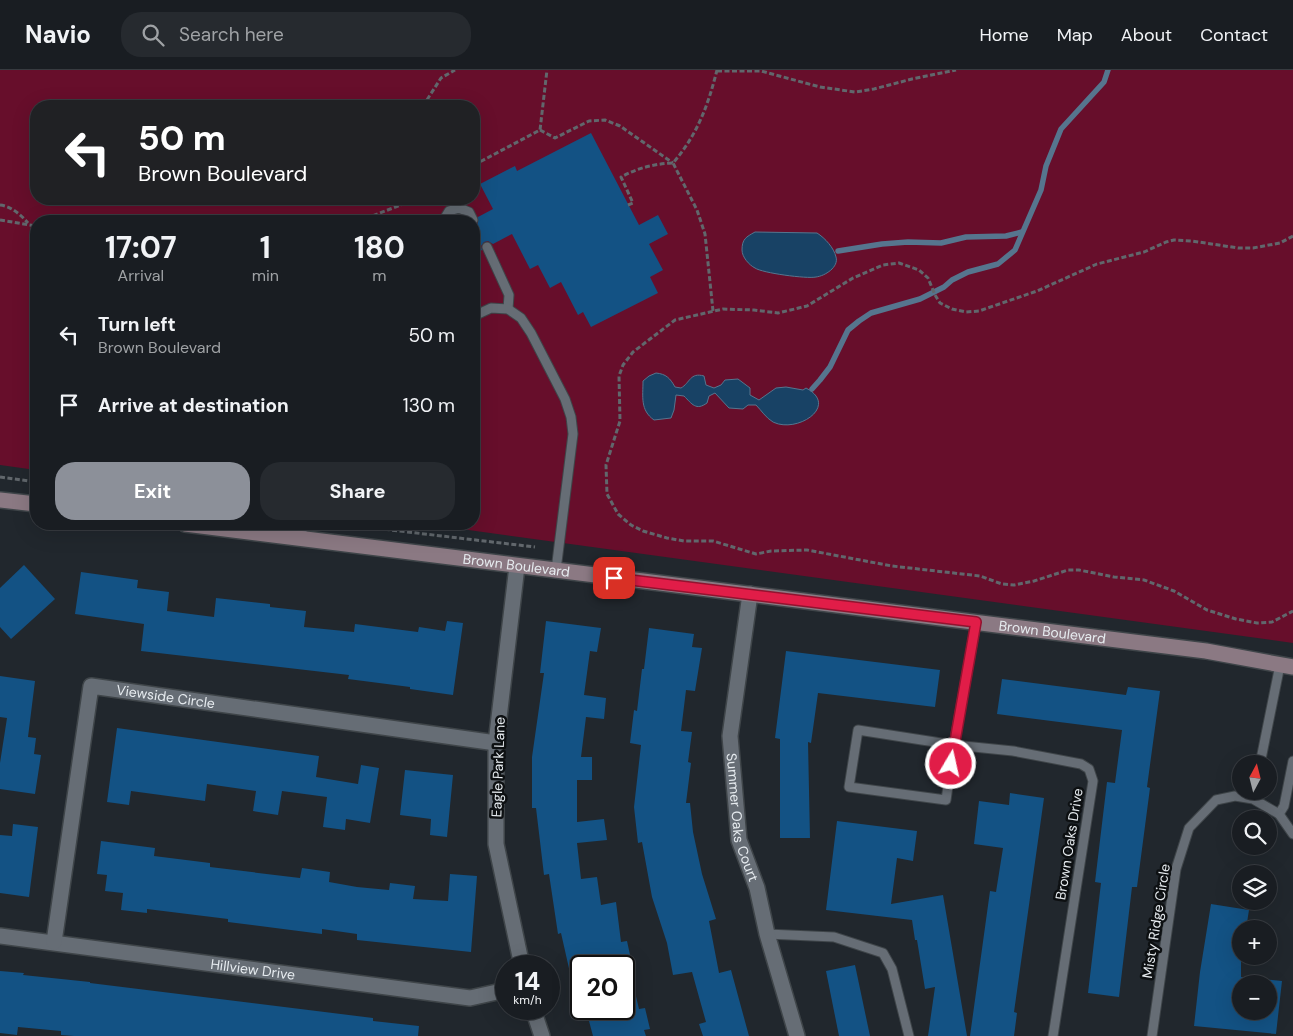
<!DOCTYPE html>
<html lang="en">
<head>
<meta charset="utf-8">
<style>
  body { margin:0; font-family:"DM Sans",sans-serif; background:#262a2f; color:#f1f3f6; height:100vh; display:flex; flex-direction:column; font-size:19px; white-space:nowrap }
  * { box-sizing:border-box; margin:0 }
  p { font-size:16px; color:#9fa2a5 }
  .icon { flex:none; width:28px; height:28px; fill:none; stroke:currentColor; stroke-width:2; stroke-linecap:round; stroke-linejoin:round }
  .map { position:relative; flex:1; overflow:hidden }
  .panel { position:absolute; left:30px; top:145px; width:450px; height:315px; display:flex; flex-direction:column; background:#191d22; border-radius:20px; box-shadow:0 5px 20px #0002,0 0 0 1px #373b40 }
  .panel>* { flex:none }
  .guide { position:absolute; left:30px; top:30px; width:450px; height:105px; border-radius:20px; box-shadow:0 5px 20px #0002,0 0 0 1px #373b40; background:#202124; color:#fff; overflow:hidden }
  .needle { width:32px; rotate:7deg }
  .tools { position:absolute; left:1232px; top:685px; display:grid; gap:10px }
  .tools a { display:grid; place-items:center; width:45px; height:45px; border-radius:50%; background:#191d22; box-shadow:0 5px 20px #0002,0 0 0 1px #373b40; font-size:25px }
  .speed { position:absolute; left:495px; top:885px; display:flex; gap:10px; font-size:25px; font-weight:700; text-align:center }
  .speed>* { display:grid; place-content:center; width:65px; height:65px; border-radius:50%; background:#191d22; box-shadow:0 5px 20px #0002,0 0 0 1px #373b40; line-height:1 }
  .speed small { font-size:12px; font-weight:400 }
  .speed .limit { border:2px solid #111; border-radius:8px; background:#fff; color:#111 }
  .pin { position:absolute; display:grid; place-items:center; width:42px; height:42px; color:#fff; margin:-21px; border-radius:10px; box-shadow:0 2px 8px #0006 }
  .me { position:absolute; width:55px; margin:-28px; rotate:9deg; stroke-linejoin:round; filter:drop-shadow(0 0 4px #0008) }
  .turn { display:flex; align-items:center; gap:18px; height:105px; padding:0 25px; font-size:22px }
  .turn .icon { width:65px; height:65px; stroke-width:2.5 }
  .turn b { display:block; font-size:35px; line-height:42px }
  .eta { display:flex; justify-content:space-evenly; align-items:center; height:85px; text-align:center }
  .eta b { font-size:30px; font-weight:700; line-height:35px }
  .cta { display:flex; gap:10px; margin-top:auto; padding:10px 25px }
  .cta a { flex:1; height:58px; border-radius:20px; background:#8c9099; color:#fff; font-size:20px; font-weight:700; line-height:58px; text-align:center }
  .cta a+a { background:#262a2f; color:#f1f3f6 }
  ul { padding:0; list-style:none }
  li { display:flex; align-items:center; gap:15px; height:70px; padding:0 25px }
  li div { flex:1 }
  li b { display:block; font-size:19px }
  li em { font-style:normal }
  header { display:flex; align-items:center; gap:30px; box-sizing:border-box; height:70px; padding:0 25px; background:#191d22; border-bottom:1px solid #373b40 }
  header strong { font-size:24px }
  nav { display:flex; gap:28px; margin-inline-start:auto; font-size:18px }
  .search { width:350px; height:45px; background:#262a2f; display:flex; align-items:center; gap:12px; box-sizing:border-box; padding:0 18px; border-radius:20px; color:#9fa2a5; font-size:19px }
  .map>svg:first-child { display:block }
  .green { fill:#670e2b; fill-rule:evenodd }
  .water { fill:#184265; stroke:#56758e }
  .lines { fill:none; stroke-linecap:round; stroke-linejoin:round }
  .stream { stroke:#56758e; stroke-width:5.5 }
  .building { fill:#135284; fill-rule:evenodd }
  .lane-casing { stroke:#3f4549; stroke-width:11 }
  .street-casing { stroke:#3f4549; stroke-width:18 }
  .secondary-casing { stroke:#3f4549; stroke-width:18 }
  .path { stroke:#61676c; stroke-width:3; stroke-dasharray:5 2.5; stroke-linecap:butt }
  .lane { stroke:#666d75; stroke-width:9 }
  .street { stroke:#666d75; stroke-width:15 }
  .secondary { stroke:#8b7983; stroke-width:15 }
  .route-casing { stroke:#92132f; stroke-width:12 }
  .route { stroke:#e11d48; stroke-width:9 }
  .labels { text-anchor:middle; stroke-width:5; stroke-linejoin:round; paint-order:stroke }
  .street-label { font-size:14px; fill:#e6ebef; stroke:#0d1012 }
</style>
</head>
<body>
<header>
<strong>Navio</strong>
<div class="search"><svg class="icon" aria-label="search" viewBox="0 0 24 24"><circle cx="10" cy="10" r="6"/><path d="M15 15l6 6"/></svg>Search here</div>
<nav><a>Home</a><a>Map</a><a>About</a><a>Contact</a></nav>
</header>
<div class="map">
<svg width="1293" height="966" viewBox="0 0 1293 966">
  <rect width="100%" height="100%" fill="#21272d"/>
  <path class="green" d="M0,0H1293V573L425,454H474V151H36V400L0,395ZM36,36H474V129H36Z"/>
  <g class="water">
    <path d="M755,162L817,163C825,168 834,178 836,187C839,197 825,206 816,207C807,209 762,203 755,198C749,195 742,187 742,180C742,169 746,167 755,162Z"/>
    <path d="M656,303C666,304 670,308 675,317L681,318C690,313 690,302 704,306L706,315L714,318L721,315L725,310L738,309L750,318V325L759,330L776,318L786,317L803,320L806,318C840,336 797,364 773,352C766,348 761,340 756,335H748L743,339L729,338L715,323L709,326L707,333C696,341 692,334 684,326L676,325L674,340L671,348L654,350C640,340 643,327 643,311L649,306Z"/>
  </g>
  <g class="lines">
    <g class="stream">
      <polyline points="838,181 882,174 908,172 941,173 966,167 1006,166 1022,162"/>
      <polyline points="812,319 820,310 830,297 848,260 859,251 871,243 920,229 944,217 952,210 968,202 998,194 1015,180 1041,120 1046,96 1061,59 1104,12 1108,0"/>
    </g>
  </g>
  <g class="building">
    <polygon points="591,63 639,155 658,145 668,164 649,174 663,200 650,207 658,223 591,257 583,242 578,245 561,212 550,218 538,195 530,199 512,164 493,174 488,171 484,172 481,176 482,180 474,184 474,156 478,153 478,147 493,139 480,114 515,96 517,101"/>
    <polygon points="24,495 55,529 11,569 0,557 0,518"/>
    <polygon points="81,502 138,510 137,518 169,522 167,541 214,547 216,528 270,534 270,537 306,541 304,557 354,562 355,554 418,562 419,557 445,561 447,551 463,553 453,625 410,619 410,617 348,609 349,605 141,581 144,554 75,544"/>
    <polygon points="546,551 601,558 597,582 590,581 584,625 606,628 604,649 586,647 581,687 592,687 592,710 577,710 577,752 604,749 607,770 577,773 581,809 597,807 601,835 616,832 621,872 627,871 632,894 629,895 629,896 581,896 581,924 575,925 561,863 558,864 549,804 544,805 536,738 532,738 532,687 544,603 540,603"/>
    <polygon points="649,558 694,564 692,577 702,578 695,621 686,620 681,661 692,662 688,692 691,693 686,733 690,733 693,762 702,804 716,849 709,851 719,903 731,900 749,966 703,966 699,954 706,952 692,902 673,905 667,873 652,827 642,772 638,773 634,737 641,675 630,673 634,640 637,641 642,599 644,599"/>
    <polygon points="786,581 940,600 935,637 818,623 811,673 808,672 810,768 780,768 780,669 775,668"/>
    <polygon points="0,606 35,611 28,667 36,668 34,684 41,685 35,724 0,719 0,693 7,648 0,647"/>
    <polygon points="1002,609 1126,625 1128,617 1160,621 1147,717 1150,718 1137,817 1132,817 1119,927 1088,923 1101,813 1095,812 1107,712 1115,713 1122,660 997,644"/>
    <polygon points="117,658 319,686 316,707 358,714 361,695 379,698 370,753 346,749 345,760 323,757 327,727 282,721 278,745 253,741 256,721 207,714 205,731 131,721 129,735 107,732"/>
    <polygon points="405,700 453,705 447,767 430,765 431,749 400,745"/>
    <polygon points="1010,723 1044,728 1014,942 1017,943 1014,966 970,966 990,821 996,822 1003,778 974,774 979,731 1009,735"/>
    <polygon points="837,751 917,761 913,791 897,788 891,834 943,825 967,966 928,966 935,917 925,919 917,870 915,870 912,850 826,840"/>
    <polygon points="13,754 38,757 29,827 0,823 0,765 12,766"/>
    <polygon points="101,771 155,778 154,786 210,793 210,797 300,808 302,798 330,802 329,812 357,817 389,820 390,813 415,816 413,829 448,831 450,804 477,806 471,882 357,870 357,864 322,859 322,864 228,852 228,849 147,839 147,843 121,840 123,823 105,821 107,805 97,804"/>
    <path d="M1211,834L1249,840L1246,859H1241V907L1282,911L1276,964L1194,956L1200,902ZM1241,914H1269V941H1241Z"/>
    <polygon points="855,895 870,966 839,966 826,901"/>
    <polygon points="0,901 24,903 23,905 90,912 90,913 373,948 373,951 419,956 418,966 74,966 61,965 61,961 18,957 17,965 0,963"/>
    <polygon points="630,901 639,939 645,938 650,959 644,960 646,966 593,966 589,951 624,943 624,902"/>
  </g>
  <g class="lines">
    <g class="lane-casing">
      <g id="lane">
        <polyline points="443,151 449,141 459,138 469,142 473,150"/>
        <polyline points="487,177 509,225 508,239"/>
        <polyline points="474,246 491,238 508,239 521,248 531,263 565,329 571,347 573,364 556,500"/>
        <polyline points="301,469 303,454"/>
        <polyline points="976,553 954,675 1013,681 1081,694 1089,699 1093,711 1053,966"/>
        <polygon points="858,660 954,675 946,730 849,717"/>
        <polyline points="1260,694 1280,595"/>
        <polyline points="1279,744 1284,736 1293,691"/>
        <polyline points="767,864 834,867 883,883 892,899 909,966"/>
        <polyline points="1152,966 1176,799 1189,758 1216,730 1235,726 1253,729 1279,744 1293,764"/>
      </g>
    </g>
    <g class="street-casing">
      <g id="street">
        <polyline points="517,496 496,673 496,774 522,896"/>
        <path id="s1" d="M750,524L730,666L739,770L757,818L767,864L797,966"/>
        <path id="s2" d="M0,866L470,928L506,920"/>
        <path id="s3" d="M54,872L91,616L496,673"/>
        <polyline points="533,939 542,966"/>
      </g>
    </g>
    <g class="secondary-casing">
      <g id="secondary">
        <polyline points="0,430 36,434"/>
        <path id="s4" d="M185,454L1206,581L1293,597"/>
      </g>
    </g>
    <g class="path">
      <polyline points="717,1 761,1 820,17 855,22 874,19 912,9 956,0"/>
      <polyline points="423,36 441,8 455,0"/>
      <polyline points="540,60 555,68 589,51 605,50 620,56 673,93"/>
      <polyline points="474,95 540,60 547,0"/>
      <polyline points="406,133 414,129"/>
      <path d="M0,135C11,136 21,145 28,153"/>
      <path d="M628,135L633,133L621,107C638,98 653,94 672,93"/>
      <polyline points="0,150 36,156"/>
      <polyline points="359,151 406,133 406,129"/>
      <polyline points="1293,166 1280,173 1253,178 1238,178 1192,171 1174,170 1166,172 1144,182 1097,194 1037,221 979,241 966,242 952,239 940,233 935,225 928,208 919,200 899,193 883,195 853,208 807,236 778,243 754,240 723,239 675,250 633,282 623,295 619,306 620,351 606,395 607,424 618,444 631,455 643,461 667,468 684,471 713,471 756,484 771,481 807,480 892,496 980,506 1002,514 1014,515 1034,511 1068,500 1079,500 1114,507 1144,510 1174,521 1207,540 1236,549 1257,553 1272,552 1293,541"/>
      <path d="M713,241L705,164L697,140L673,93C697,65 708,36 717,0"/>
      <polyline points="0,407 36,412"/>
      <polyline points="340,454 535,477"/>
    </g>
    <use href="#lane" class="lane"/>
    <use href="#street" class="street"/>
    <use href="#secondary" class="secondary"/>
  </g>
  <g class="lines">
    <g class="route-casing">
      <polyline id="route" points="614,508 976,552 951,694"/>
    </g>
    <use href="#route" class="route"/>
  </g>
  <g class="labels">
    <g class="street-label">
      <text dy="5" stroke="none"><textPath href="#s4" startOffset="334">Brown Boulevard</textPath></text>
      <text dy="5" stroke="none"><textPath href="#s4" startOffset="874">Brown Boulevard</textPath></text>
      <text dy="5" stroke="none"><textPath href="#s3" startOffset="334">Viewside Circle</textPath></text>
      <text transform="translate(498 697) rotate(-88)" y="5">Eagle Park Lane</text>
      <text dy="5" stroke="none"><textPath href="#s1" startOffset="226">Summer Oaks Court</textPath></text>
      <text transform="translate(1069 774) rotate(-81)" y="5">Brown Oaks Drive</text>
      <text transform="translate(1156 851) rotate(-81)" y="5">Misty Ridge Circle</text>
      <text dy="5" stroke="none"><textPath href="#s2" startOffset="255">Hillview Drive</textPath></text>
    </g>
  </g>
</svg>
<div class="tools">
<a><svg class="needle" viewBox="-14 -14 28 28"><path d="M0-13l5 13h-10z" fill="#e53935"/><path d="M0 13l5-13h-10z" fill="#9fa2a5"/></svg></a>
<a><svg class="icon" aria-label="search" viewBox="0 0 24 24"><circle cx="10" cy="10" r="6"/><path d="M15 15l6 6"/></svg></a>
<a><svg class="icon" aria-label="layers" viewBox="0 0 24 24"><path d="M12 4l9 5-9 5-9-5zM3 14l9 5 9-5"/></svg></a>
<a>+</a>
<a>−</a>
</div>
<div class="speed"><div>14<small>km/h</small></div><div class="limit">20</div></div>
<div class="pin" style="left:614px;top:508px;background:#d93025"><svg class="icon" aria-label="arrive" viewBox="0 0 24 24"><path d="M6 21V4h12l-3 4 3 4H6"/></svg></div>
<svg class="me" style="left:951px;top:694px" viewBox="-20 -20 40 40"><circle r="17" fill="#e11d48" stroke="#fff" stroke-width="3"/><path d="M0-11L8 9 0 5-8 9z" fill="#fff"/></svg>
<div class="guide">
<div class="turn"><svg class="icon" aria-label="left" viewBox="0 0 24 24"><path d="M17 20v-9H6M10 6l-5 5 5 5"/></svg><div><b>50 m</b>Brown Boulevard</div></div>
</div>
<section class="panel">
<div class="eta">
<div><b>17:07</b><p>Arrival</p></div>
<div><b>1</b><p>min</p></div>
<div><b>180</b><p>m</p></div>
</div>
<ul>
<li><svg class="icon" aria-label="left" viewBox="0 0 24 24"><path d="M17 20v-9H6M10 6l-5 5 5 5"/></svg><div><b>Turn left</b><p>Brown Boulevard</p></div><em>50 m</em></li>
<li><svg class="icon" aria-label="arrive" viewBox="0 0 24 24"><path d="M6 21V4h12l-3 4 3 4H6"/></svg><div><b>Arrive at destination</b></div><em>130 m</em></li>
</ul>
<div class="cta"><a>Exit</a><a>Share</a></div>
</section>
</div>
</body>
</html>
